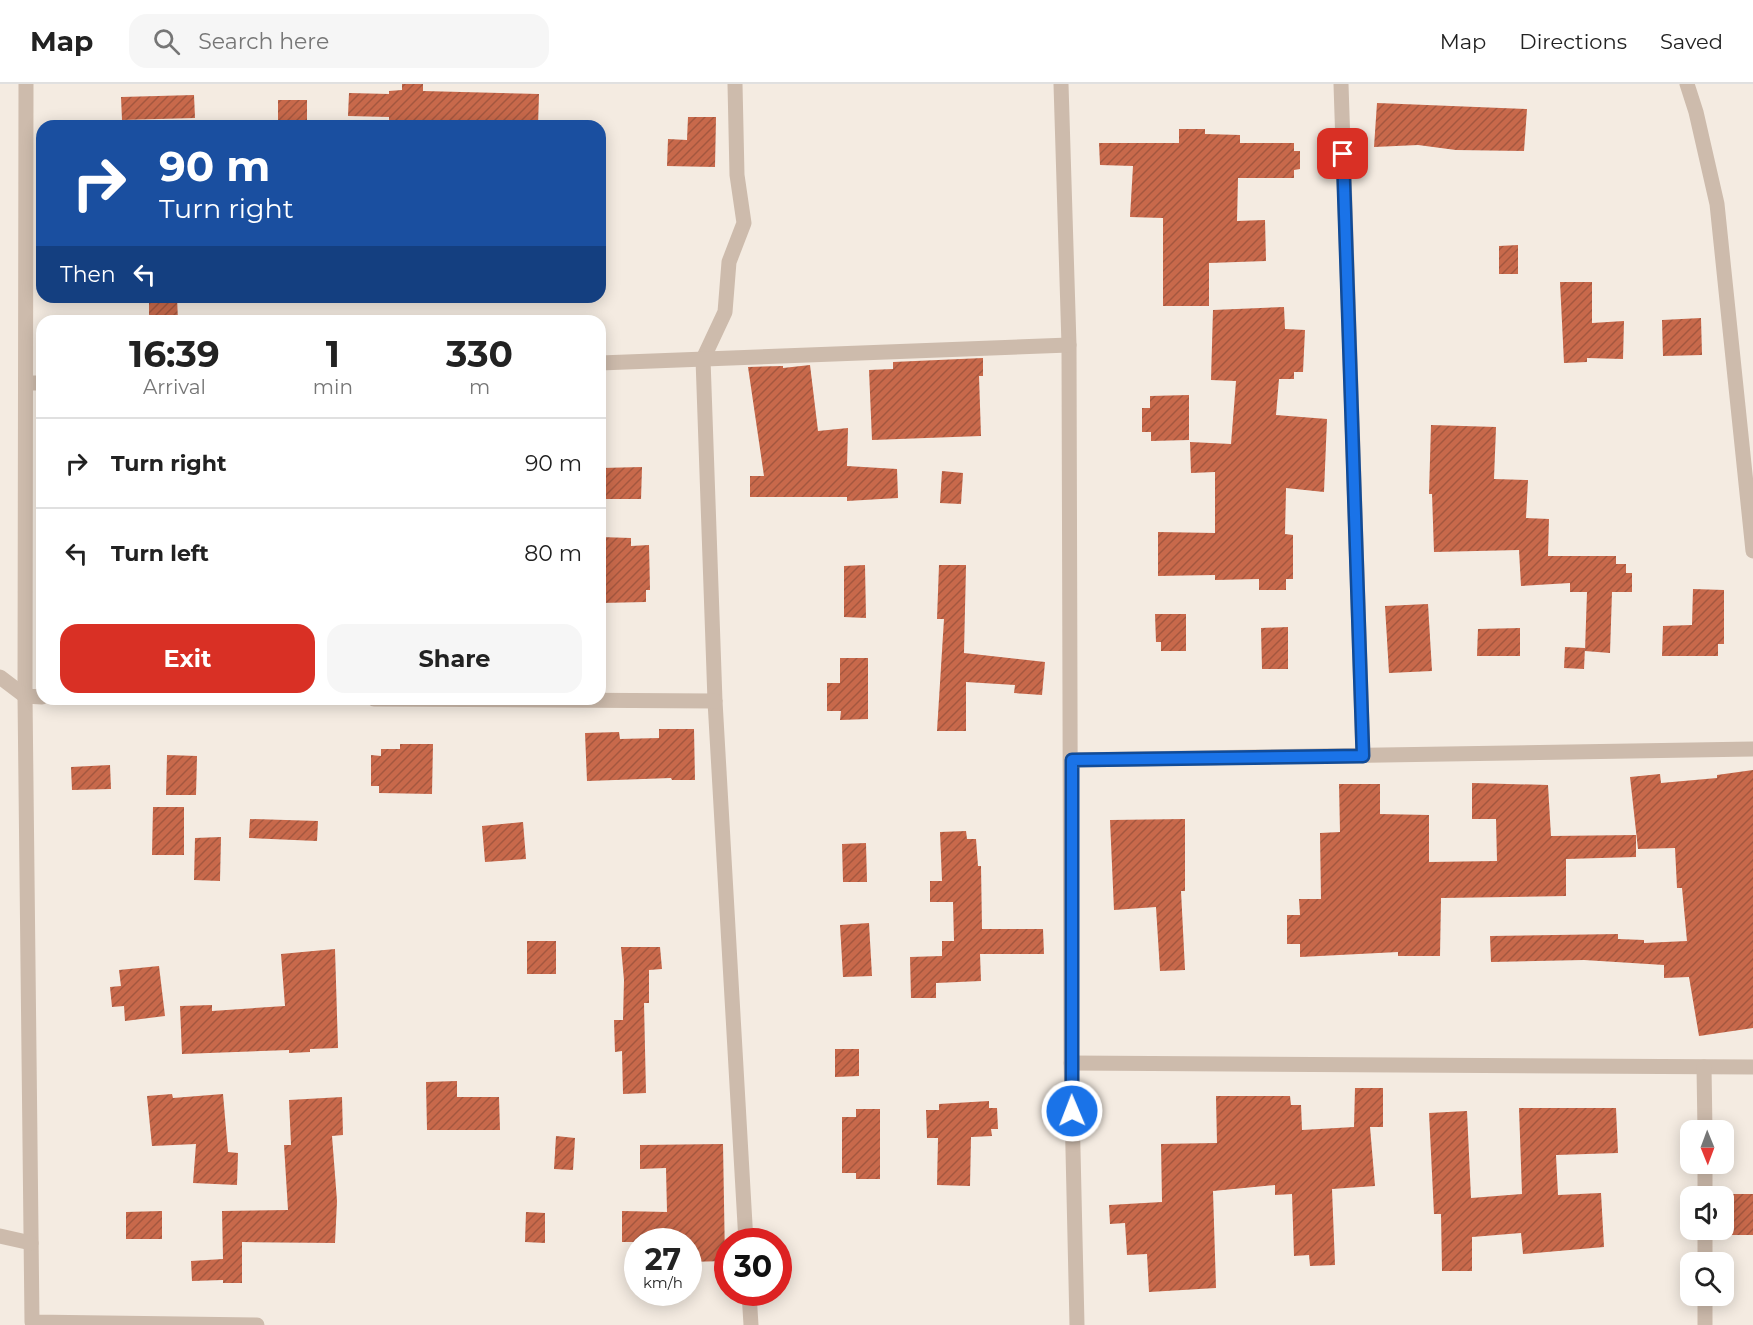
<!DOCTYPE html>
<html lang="en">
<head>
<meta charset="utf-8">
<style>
  body { margin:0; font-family:Montserrat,sans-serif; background:#f6f6f6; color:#222; height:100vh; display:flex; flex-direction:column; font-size:22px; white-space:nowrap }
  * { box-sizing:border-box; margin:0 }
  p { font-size:20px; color:#767676 }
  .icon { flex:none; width:33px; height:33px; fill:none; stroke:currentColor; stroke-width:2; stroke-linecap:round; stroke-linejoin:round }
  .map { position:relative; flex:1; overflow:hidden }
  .side { position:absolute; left:36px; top:231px; width:570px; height:390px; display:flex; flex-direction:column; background:#fff; border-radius:18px; box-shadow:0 3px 15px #0003 }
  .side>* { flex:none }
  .top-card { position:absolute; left:36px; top:36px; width:570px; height:183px; border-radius:18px; box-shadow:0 3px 15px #0003; background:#1a4fa0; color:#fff; overflow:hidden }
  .needle { width:39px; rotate:179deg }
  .controls { position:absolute; left:1680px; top:1036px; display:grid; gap:12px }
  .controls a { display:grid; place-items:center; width:54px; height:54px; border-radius:12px; background:#fff; box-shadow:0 3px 15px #0003; font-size:30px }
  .speed { position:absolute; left:624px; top:1144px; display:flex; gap:12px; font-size:30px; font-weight:700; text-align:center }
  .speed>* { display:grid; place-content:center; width:78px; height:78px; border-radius:50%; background:#fff; box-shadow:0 3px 15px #0003; line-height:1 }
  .speed small { font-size:15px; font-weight:400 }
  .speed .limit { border:9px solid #d22; background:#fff; color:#111 }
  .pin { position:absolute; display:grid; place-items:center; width:51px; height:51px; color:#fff; margin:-26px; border-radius:12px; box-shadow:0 3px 9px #0006 }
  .me { position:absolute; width:66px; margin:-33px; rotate:359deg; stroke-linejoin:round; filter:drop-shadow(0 0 4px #0008) }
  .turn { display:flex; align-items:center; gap:21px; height:126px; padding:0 24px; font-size:27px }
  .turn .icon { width:78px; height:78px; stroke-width:2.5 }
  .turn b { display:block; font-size:42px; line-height:51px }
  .then { display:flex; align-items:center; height:57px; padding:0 24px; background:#0003; gap:12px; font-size:22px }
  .eta { display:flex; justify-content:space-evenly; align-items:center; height:102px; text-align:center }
  .eta b { font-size:36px; font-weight:700; line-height:42px }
  .action { display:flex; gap:12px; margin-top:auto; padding:12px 24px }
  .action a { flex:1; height:69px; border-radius:18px; background:#d93025; color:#fff; font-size:24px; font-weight:700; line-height:69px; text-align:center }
  .action a+a { background:#f6f6f6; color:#222 }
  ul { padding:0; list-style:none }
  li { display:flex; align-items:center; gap:18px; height:90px; padding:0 24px; border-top:2px solid #e0e0e0 }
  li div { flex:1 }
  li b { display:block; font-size:22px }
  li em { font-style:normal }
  header { display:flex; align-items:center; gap:36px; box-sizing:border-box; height:84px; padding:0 30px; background:#fff; border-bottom:2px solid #e0e0e0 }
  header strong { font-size:28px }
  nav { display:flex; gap:33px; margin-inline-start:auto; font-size:21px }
  .search { width:420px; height:54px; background:#f6f6f6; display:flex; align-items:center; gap:15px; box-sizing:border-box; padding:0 21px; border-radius:18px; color:#767676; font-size:22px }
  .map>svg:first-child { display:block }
  .building { fill:url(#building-hatch) }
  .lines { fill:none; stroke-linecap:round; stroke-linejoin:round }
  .minor { stroke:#cdbbac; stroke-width:15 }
  .route-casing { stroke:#114b97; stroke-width:15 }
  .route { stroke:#1a73e8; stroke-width:10 }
</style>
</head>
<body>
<header>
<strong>Map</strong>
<div class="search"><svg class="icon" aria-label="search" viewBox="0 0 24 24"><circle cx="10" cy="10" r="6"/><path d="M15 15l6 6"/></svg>Search here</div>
<nav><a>Map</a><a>Directions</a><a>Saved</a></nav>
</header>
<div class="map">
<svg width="1753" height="1241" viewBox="0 0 1753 1241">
  <defs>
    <pattern id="building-hatch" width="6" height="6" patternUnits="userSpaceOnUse" patternTransform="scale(1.5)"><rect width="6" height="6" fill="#c8694b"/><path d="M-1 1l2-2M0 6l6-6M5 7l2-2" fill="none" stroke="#a4573f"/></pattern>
  </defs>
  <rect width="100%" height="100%" fill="#f4ebe1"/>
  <g class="building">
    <polygon points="402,0 423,0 423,7 539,10 538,42 389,42 389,33 348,32 349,9 389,10 389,7 402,6"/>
    <polygon points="194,11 195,34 122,36 121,13"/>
    <rect x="278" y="16" width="29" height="26"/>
    <polygon points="1377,19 1527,25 1524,67 1456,66 1418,61 1374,63"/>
    <polygon points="688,33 716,33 715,83 667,82 668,55 687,56"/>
    <polygon points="1179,45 1205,45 1205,50 1240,51 1240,59 1294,59 1294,67 1300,67 1300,85 1294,86 1294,94 1238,94 1237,137 1265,136 1266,177 1209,179 1209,222 1163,222 1163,134 1130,133 1133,82 1100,81 1099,59 1179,59"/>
    <polygon points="1518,161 1518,190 1499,190 1499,162"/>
    <polygon points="1560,198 1592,198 1592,239 1624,237 1623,275 1587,274 1587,278 1564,279"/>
    <polygon points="149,213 177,213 178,237 149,237"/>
    <polygon points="1284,223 1285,245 1305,246 1303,288 1294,288 1294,295 1279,295 1276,331 1327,335 1324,408 1286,404 1285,450 1293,451 1293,495 1286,495 1286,506 1259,506 1259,495 1215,496 1215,491 1158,492 1158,448 1215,449 1215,388 1191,389 1190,358 1231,360 1236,297 1211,296 1213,226"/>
    <polygon points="1701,234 1702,271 1663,272 1662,236"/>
    <polygon points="983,274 983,292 979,292 981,352 872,356 869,286 893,285 893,278"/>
    <polygon points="810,281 818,347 848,344 847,382 897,385 898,414 847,417 847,413 750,413 750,392 764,392 748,283 783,282 783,284"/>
    <polygon points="1189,311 1189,356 1151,357 1151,348 1142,348 1142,324 1150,324 1150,312"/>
    <polygon points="1431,341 1496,343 1494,395 1528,396 1526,434 1549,435 1548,472 1616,472 1616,480 1626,480 1626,489 1632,489 1632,508 1612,508 1610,569 1585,567 1587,508 1570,508 1570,499 1521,502 1519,466 1434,468 1432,410 1429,410"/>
    <polygon points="642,383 641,415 601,415 601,384"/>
    <polygon points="942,387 963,389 961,420 940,419"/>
    <polygon points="600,453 631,454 631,462 649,461 650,506 646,506 646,518 600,519"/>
    <polygon points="865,481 866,534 844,533 844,482"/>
    <polygon points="939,481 966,481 964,569 1045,578 1042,611 1014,609 1015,601 966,598 966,647 937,647 944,535 937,535"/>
    <polygon points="1693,505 1724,506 1724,560 1718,560 1718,572 1662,572 1663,542 1692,541"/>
    <polygon points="1428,520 1432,587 1389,589 1385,522"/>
    <polygon points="1155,530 1186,530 1186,567 1161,567 1161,558 1156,558"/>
    <polygon points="1288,543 1288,585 1262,585 1261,544"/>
    <polygon points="1520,544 1520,572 1477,572 1478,545"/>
    <polygon points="1565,563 1585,564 1584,585 1564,584"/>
    <polygon points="840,574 868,574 868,635 840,636 841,627 827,627 827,599 840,599"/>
    <polygon points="659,645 694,645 695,696 672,696 671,694 587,697 585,649 619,648 620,655 659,654"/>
    <polygon points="400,660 433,660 432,710 379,709 379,702 371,702 371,671 381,672 381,665 400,665"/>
    <polygon points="167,671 197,672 196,711 166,711"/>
    <polygon points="110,681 111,705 72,706 71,683"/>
    <polygon points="1753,686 1753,944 1699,952 1689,893 1664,894 1664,881 1584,876 1491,878 1490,852 1618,850 1618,855 1644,856 1644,859 1687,857 1682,804 1677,804 1675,764 1638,765 1630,693 1660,690 1661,699 1717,694 1717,691"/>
    <polygon points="1472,699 1548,701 1551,752 1636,751 1636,773 1566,775 1566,812 1441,814 1440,872 1398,872 1398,868 1300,873 1300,860 1287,860 1287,831 1300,831 1299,815 1321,815 1320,749 1340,748 1339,700 1380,700 1380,730 1429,731 1429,778 1497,777 1496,735 1472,735"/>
    <polygon points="153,723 184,723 184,771 152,771"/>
    <polygon points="250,735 318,737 317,757 249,754"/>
    <polygon points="1185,735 1185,807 1181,807 1185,886 1160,887 1156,823 1114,826 1110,736"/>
    <polygon points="523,738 526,775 485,778 482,742"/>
    <polygon points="966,747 967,755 976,755 978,782 981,782 982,845 1043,845 1044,870 980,870 981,897 936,899 936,914 911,914 910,873 942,872 942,857 954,857 953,818 930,818 930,797 942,797 940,748"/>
    <polygon points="221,753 220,797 194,796 195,754"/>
    <polygon points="866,759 867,798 843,798 842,760"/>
    <polygon points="869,839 872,892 843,893 840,841"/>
    <rect x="527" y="857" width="29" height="33"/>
    <polygon points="621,863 660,863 662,885 649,886 649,919 644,919 646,1009 623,1010 622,967 615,968 614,936 623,936 624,896"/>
    <polygon points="335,865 338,964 310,965 310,968 289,969 289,966 182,970 180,922 212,921 212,927 285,922 281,870"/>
    <polygon points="159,882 165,932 125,937 124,922 112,923 110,903 121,902 119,886"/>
    <polygon points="835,965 859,965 859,992 835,993"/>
    <polygon points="457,997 457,1013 499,1013 500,1046 427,1046 426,998"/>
    <polygon points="1355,1004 1383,1004 1383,1043 1370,1043 1375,1102 1332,1105 1335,1181 1310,1182 1309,1171 1294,1172 1292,1110 1275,1111 1275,1101 1213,1107 1216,1204 1149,1208 1147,1170 1127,1171 1125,1139 1110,1140 1109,1121 1162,1118 1161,1060 1217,1059 1216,1012 1290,1012 1291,1021 1301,1021 1302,1046 1354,1043"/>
    <polygon points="172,1010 173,1014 223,1010 228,1068 238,1069 237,1101 193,1099 196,1060 152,1062 147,1012"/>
    <polygon points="342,1013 343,1051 332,1052 337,1117 335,1159 242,1158 242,1199 223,1199 223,1196 192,1197 191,1177 223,1175 222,1127 288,1126 284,1061 291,1061 289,1016"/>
    <polygon points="989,1017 989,1024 997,1024 998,1045 991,1045 992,1052 971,1053 970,1102 937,1101 938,1054 927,1054 926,1026 939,1026 939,1020"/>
    <polygon points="1519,1024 1616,1024 1618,1069 1556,1071 1558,1111 1601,1109 1604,1163 1523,1170 1521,1149 1472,1153 1472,1187 1442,1187 1441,1130 1434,1130 1429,1029 1467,1027 1471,1114 1522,1110"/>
    <polygon points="856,1025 880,1025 880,1095 856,1095 856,1089 842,1089 842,1033 856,1033"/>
    <polygon points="556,1052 575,1054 573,1086 554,1085"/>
    <polygon points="723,1060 725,1177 688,1178 688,1158 622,1158 622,1127 667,1128 666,1084 640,1085 640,1061"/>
    <rect x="1731" y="1110" width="22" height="41"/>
    <polygon points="162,1127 162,1155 126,1155 126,1128"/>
    <polygon points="526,1128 545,1129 545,1159 525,1158"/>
  </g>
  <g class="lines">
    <g class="minor">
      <polyline points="26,0 25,612 32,1238 257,1241"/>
      <polyline points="735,0 737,91 744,139 729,178 725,228 703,275 715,617 746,1158"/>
      <polyline points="1061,0 1069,261 1071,979 1077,1241"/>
      <polyline points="1341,0 1363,672"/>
      <polyline points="1687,0 1696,28 1717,120 1753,467"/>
      <polyline points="600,279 1069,261"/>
      <polyline points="26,299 42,299"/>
      <polyline points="0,593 25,612 42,613"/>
      <polyline points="374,615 715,617"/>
      <polyline points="1072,676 1753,665"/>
      <polyline points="1071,979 1753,983"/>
      <polyline points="1704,983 1705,1047"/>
      <polyline points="1705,1080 1705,1113"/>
      <polyline points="1705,1146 1705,1179"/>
      <polyline points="0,1152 31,1159"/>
      <polyline points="749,1209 751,1241"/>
      <polyline points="1705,1212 1705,1241"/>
    </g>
  </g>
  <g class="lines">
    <g class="route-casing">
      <polyline id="route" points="1072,1027 1072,676 1363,672 1343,70"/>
    </g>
    <use href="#route" class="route"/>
  </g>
</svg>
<div class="controls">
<a><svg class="needle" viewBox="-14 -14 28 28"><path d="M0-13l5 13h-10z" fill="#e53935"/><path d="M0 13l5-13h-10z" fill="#767676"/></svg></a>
<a><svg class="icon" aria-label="sound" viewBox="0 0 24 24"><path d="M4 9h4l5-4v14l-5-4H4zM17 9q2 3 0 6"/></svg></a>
<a><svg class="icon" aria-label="search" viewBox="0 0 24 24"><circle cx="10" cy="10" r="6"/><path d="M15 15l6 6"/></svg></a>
</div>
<div class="speed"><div>27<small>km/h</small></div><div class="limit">30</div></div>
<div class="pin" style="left:1343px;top:70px;background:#d93025"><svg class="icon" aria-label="arrive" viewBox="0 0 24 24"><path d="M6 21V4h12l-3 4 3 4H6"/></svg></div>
<svg class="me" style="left:1072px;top:1027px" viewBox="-20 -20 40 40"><circle r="17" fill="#1a73e8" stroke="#fff" stroke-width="3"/><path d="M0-11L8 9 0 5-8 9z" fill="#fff"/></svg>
<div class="top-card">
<div class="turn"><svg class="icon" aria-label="right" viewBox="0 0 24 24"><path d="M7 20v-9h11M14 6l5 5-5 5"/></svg><div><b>90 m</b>Turn right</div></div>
<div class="then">Then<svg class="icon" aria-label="left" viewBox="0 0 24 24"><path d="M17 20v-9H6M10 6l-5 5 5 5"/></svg></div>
</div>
<section class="side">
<div class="eta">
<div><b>16:39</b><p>Arrival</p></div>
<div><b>1</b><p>min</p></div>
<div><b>330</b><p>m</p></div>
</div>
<ul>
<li><svg class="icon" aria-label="right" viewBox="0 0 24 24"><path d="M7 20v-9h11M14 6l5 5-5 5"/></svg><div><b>Turn right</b></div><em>90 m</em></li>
<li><svg class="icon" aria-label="left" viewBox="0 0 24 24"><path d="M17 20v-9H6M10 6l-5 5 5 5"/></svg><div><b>Turn left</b></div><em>80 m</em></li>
</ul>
<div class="action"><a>Exit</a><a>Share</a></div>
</section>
</div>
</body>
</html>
